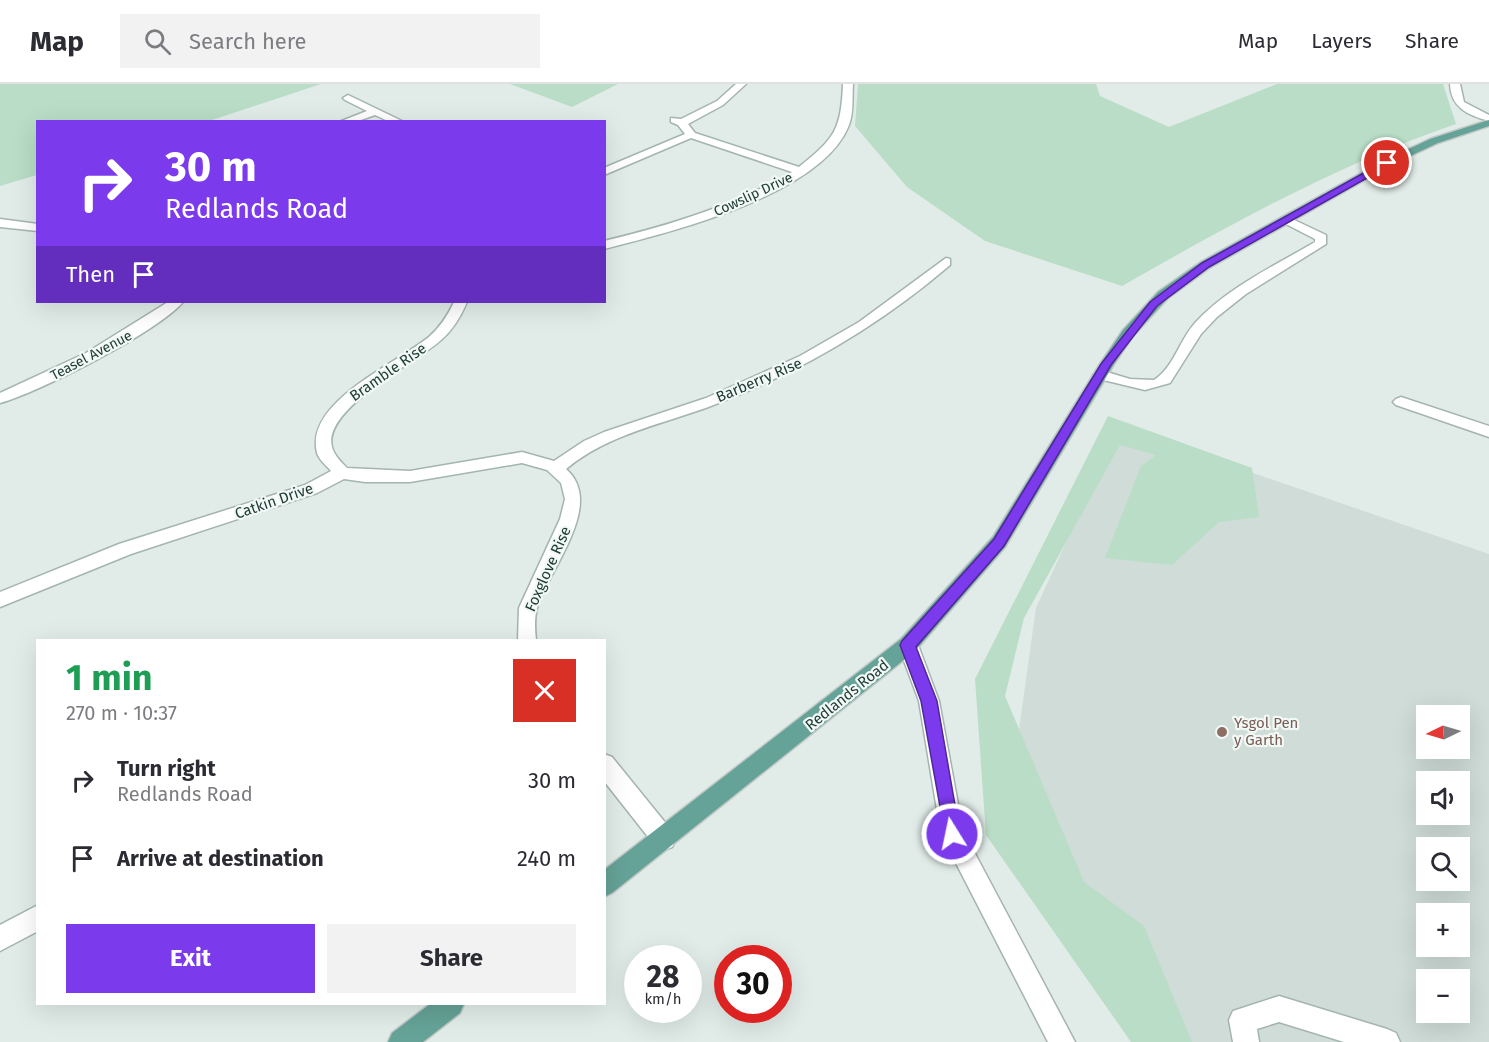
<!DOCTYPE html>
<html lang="en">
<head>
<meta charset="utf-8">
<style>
  body { margin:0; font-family:"Fira Sans",sans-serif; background:#f2f2f3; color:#2b2b33; height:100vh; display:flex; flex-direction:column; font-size:22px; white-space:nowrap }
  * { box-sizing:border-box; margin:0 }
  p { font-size:20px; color:#7c7c81 }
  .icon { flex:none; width:33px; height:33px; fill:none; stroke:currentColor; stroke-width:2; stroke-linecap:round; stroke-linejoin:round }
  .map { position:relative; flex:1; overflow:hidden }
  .drawer { position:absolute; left:36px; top:555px; width:570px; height:366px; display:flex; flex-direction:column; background:#fff; border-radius:0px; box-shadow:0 6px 24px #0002 }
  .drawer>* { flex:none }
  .guide { position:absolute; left:36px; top:36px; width:570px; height:183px; border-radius:0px; box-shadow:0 6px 24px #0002; background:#7c3aed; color:#fff; overflow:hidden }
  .needle { width:39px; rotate:265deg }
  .controls { position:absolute; left:1416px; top:621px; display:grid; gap:12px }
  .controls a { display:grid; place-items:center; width:54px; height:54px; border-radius:0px; background:#fff; box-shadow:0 6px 24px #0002; font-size:30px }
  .speed { position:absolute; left:624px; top:861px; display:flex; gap:12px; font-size:30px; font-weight:700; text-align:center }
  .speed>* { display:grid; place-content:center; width:78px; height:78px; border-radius:50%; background:#fff; box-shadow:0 6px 24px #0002; line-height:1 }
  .speed small { font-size:15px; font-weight:400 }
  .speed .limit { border:9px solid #d22; background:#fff; color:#111 }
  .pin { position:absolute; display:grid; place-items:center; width:51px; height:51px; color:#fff; margin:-26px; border:3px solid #fff; border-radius:50%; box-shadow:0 2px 6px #0007 }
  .me { position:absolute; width:66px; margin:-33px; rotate:350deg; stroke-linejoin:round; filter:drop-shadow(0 0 4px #0008) }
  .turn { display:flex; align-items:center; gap:21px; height:126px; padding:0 30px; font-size:27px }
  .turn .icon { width:78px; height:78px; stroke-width:2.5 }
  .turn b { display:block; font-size:42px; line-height:51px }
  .then { display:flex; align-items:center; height:57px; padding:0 30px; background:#0003; gap:12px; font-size:22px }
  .round { display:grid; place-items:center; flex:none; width:63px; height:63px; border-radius:0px; background:#f2f2f3 }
  .headline { display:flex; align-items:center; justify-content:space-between; height:102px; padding:0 30px }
  h1 { font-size:36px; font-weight:700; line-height:45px; color:#1e9e55 }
  .primary-button { display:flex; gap:12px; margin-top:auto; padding:12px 30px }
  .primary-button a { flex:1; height:69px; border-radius:0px; background:#7c3aed; color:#fff; font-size:24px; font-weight:700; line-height:69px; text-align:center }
  .primary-button a+a { background:#f2f2f3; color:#2b2b33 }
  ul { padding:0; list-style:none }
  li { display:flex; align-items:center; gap:18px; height:78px; padding:0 30px }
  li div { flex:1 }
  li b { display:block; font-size:22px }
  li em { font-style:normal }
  header { display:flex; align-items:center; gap:36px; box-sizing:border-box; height:84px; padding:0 30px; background:#fff; border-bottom:2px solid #e1e1e2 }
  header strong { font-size:28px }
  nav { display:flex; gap:33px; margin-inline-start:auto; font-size:21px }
  .search { width:420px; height:54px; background:#f2f2f3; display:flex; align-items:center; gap:15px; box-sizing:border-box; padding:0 21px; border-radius:0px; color:#7c7c81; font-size:22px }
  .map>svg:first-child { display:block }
  .built { fill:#cfdcd7; fill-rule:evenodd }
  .green { fill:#b9ddc6 }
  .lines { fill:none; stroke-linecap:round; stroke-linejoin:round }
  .minor-casing { stroke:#a4b4af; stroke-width:3 }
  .major-casing { stroke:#c1c9c7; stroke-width:3 }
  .minor { fill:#fff; fill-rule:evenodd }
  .major { fill:#65a297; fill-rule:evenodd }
  .route { fill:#7c3aed; stroke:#51269a; stroke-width:1.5 }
  .education-dot { fill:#8d6e63; stroke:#f1f8f5; stroke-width:2 }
  .labels { text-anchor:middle; stroke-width:4.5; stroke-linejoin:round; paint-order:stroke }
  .far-street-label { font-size:14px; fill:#213d37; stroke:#f1f8f5 }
  .street-label { font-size:15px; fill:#213d37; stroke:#f1f8f5 }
  .education-label { font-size:15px; fill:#785e54; stroke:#f1f8f5; text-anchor:start }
</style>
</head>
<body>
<header>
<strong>Map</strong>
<div class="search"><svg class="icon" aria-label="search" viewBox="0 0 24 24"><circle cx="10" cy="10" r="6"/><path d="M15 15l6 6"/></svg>Search here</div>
<nav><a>Map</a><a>Layers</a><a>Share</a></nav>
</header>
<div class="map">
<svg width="1489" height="958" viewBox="0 0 1489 958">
  <rect width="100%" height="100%" fill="#e1ece8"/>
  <path class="built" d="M1119,343L1489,470V958H1144L1005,746L1036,524ZM1426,632H1460V664H1426ZM1426,698H1460V730H1426ZM1426,764H1460V796H1426ZM1426,830H1460V862H1426ZM1426,896H1460V928H1426Z"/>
  <g class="green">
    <polygon points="0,0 321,0 209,37 38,38 37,91 0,102"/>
    <polygon points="510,0 618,0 572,23"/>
    <path d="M858,0H1096L1100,12L1169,43L1277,0H1443L1456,40C1339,80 1229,141 1122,202L985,157L907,103L855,42Z"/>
    <polygon points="1108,332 1252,384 1259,433 1219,438 1172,481 1105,474 1141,382 1156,371 1120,361 1024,534 1005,612 1084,798 1144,842 1192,958 1131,958 986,751 975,595"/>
  </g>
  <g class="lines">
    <g class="minor-casing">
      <g id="minor">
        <path d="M736,0H746L723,21L688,40L695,49L799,83C835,54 841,46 843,0H853C852,13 854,28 849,41C822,111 670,148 604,165V157C670,141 733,122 792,88L691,54L604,91V84L685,50L678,41L671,38V34L681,35L717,17Z"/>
        <path d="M1450,0H1460L1464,18L1489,31V37C1468,31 1451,24 1450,0Z"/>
        <polygon points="348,11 404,38 390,38 375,31 355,38 339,38 367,27 345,16 343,14"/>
        <path d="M1282,134H1290L1326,151V160L1246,210L1217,233L1201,250L1170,299L1145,306L1095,294L1093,291L1100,286L1130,295L1154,296C1174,283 1179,257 1195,239C1227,204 1274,182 1315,158V155L1282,138Z"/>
        <polygon points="0,135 38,140 38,147 0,143"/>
        <path d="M946,174L950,175V181C880,241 802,287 716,320C665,340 609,349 566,385C606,420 549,485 537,524C534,535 535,546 536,556H518L519,524L560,435L565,415L561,399L547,386L522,379L410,398H365L344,395L317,409L131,470L0,523V508L119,460L305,401L331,387C327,382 319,376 317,369C304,317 399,279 430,252C441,242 448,231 454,218H467C461,232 453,246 441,256C418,278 310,330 335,370C338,375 343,380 347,384L410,387L522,368L554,377L584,357L604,348L706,314L800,272L859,238Z"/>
        <path d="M168,218H183C157,248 40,308 0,319V309L86,269Z"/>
        <polygon points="1401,313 1489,342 1489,353 1396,321 1393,318 1396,315"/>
        <polygon points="908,553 915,555 918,561 939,617 963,747 1075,958 1048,958 941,750 919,617 898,561 901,555"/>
        <polygon points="604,670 612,673 672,747 676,755 672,763 664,766 656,763 604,697"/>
        <polygon points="38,821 38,847 0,867 0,841"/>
        <polygon points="1279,912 1387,945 1396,949 1400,958 1344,958 1279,938 1257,945 1259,958 1233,958 1229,936 1233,927"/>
      </g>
    </g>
    <g class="major-casing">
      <g id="major">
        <polygon points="1489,36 1489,42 1438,59 1391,81 1209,184 1168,214 1133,252 1114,280 1005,463 915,567 612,809 604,813 604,786 901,555 993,453 1100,280 1123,246 1158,208 1201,178 1383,77 1430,55"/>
        <polygon points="430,920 464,920 460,929 423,958 388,958 392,949"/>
      </g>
    </g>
    <use href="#minor" class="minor"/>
    <use href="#major" class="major"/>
  </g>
  <polygon class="route" points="1387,76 1390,81 1209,183 1157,222 1111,281 1004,462 916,563 937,617 960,750 958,756 952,758 946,756 921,617 900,561 902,557 994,455 1101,280 1150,218 1202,179"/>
  <circle class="education-dot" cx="1222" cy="648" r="6"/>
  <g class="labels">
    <g class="far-street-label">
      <text transform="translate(753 110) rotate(-25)" y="5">Cowslip Drive</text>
      <text transform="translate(91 271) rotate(-28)" y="5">Teasel Avenue</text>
    </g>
    <g class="street-label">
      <text transform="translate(388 288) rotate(-35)" y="5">Bramble Rise</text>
      <text transform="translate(759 296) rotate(-23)" y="5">Barberry Rise</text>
      <text transform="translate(274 417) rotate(-19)" y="5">Catkin Drive</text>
      <text transform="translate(548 485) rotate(-66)" y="5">Foxglove Rise</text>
      <text transform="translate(847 611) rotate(-39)" y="5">Redlands Road</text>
    </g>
    <g class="education-label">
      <text x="1234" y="644">Ysgol Pen<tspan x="1234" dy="17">y Garth</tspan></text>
    </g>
  </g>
</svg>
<div class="controls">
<a><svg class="needle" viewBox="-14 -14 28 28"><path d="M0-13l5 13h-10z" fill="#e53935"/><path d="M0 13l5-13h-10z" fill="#7c7c81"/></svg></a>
<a><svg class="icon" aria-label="sound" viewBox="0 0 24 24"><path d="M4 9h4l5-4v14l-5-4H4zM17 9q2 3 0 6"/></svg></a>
<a><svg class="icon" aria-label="search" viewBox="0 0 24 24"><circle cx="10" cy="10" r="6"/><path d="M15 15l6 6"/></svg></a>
<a>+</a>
<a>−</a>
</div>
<div class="speed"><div>28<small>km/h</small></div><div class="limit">30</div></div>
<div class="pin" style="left:1387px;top:79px;background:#d93025"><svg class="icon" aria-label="arrive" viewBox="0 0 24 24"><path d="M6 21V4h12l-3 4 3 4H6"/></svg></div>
<svg class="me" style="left:952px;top:750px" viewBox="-20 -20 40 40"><circle r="17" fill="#7c3aed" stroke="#fff" stroke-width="3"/><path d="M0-11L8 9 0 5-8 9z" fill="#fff"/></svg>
<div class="guide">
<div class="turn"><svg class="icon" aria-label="right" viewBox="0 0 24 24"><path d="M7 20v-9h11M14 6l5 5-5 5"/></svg><div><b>30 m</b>Redlands Road</div></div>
<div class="then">Then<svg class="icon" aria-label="arrive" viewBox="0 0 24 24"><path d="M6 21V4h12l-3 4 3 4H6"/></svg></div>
</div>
<section class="drawer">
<div class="headline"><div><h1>1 min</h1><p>270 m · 10:37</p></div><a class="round" style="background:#d93025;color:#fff"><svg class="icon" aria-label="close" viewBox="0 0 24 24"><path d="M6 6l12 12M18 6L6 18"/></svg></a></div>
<ul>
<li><svg class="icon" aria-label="right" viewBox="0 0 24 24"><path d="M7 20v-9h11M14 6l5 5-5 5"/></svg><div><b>Turn right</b><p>Redlands Road</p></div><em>30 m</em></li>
<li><svg class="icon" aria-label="arrive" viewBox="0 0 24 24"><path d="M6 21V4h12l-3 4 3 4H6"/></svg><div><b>Arrive at destination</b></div><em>240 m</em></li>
</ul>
<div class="primary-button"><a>Exit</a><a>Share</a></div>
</section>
</div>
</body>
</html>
